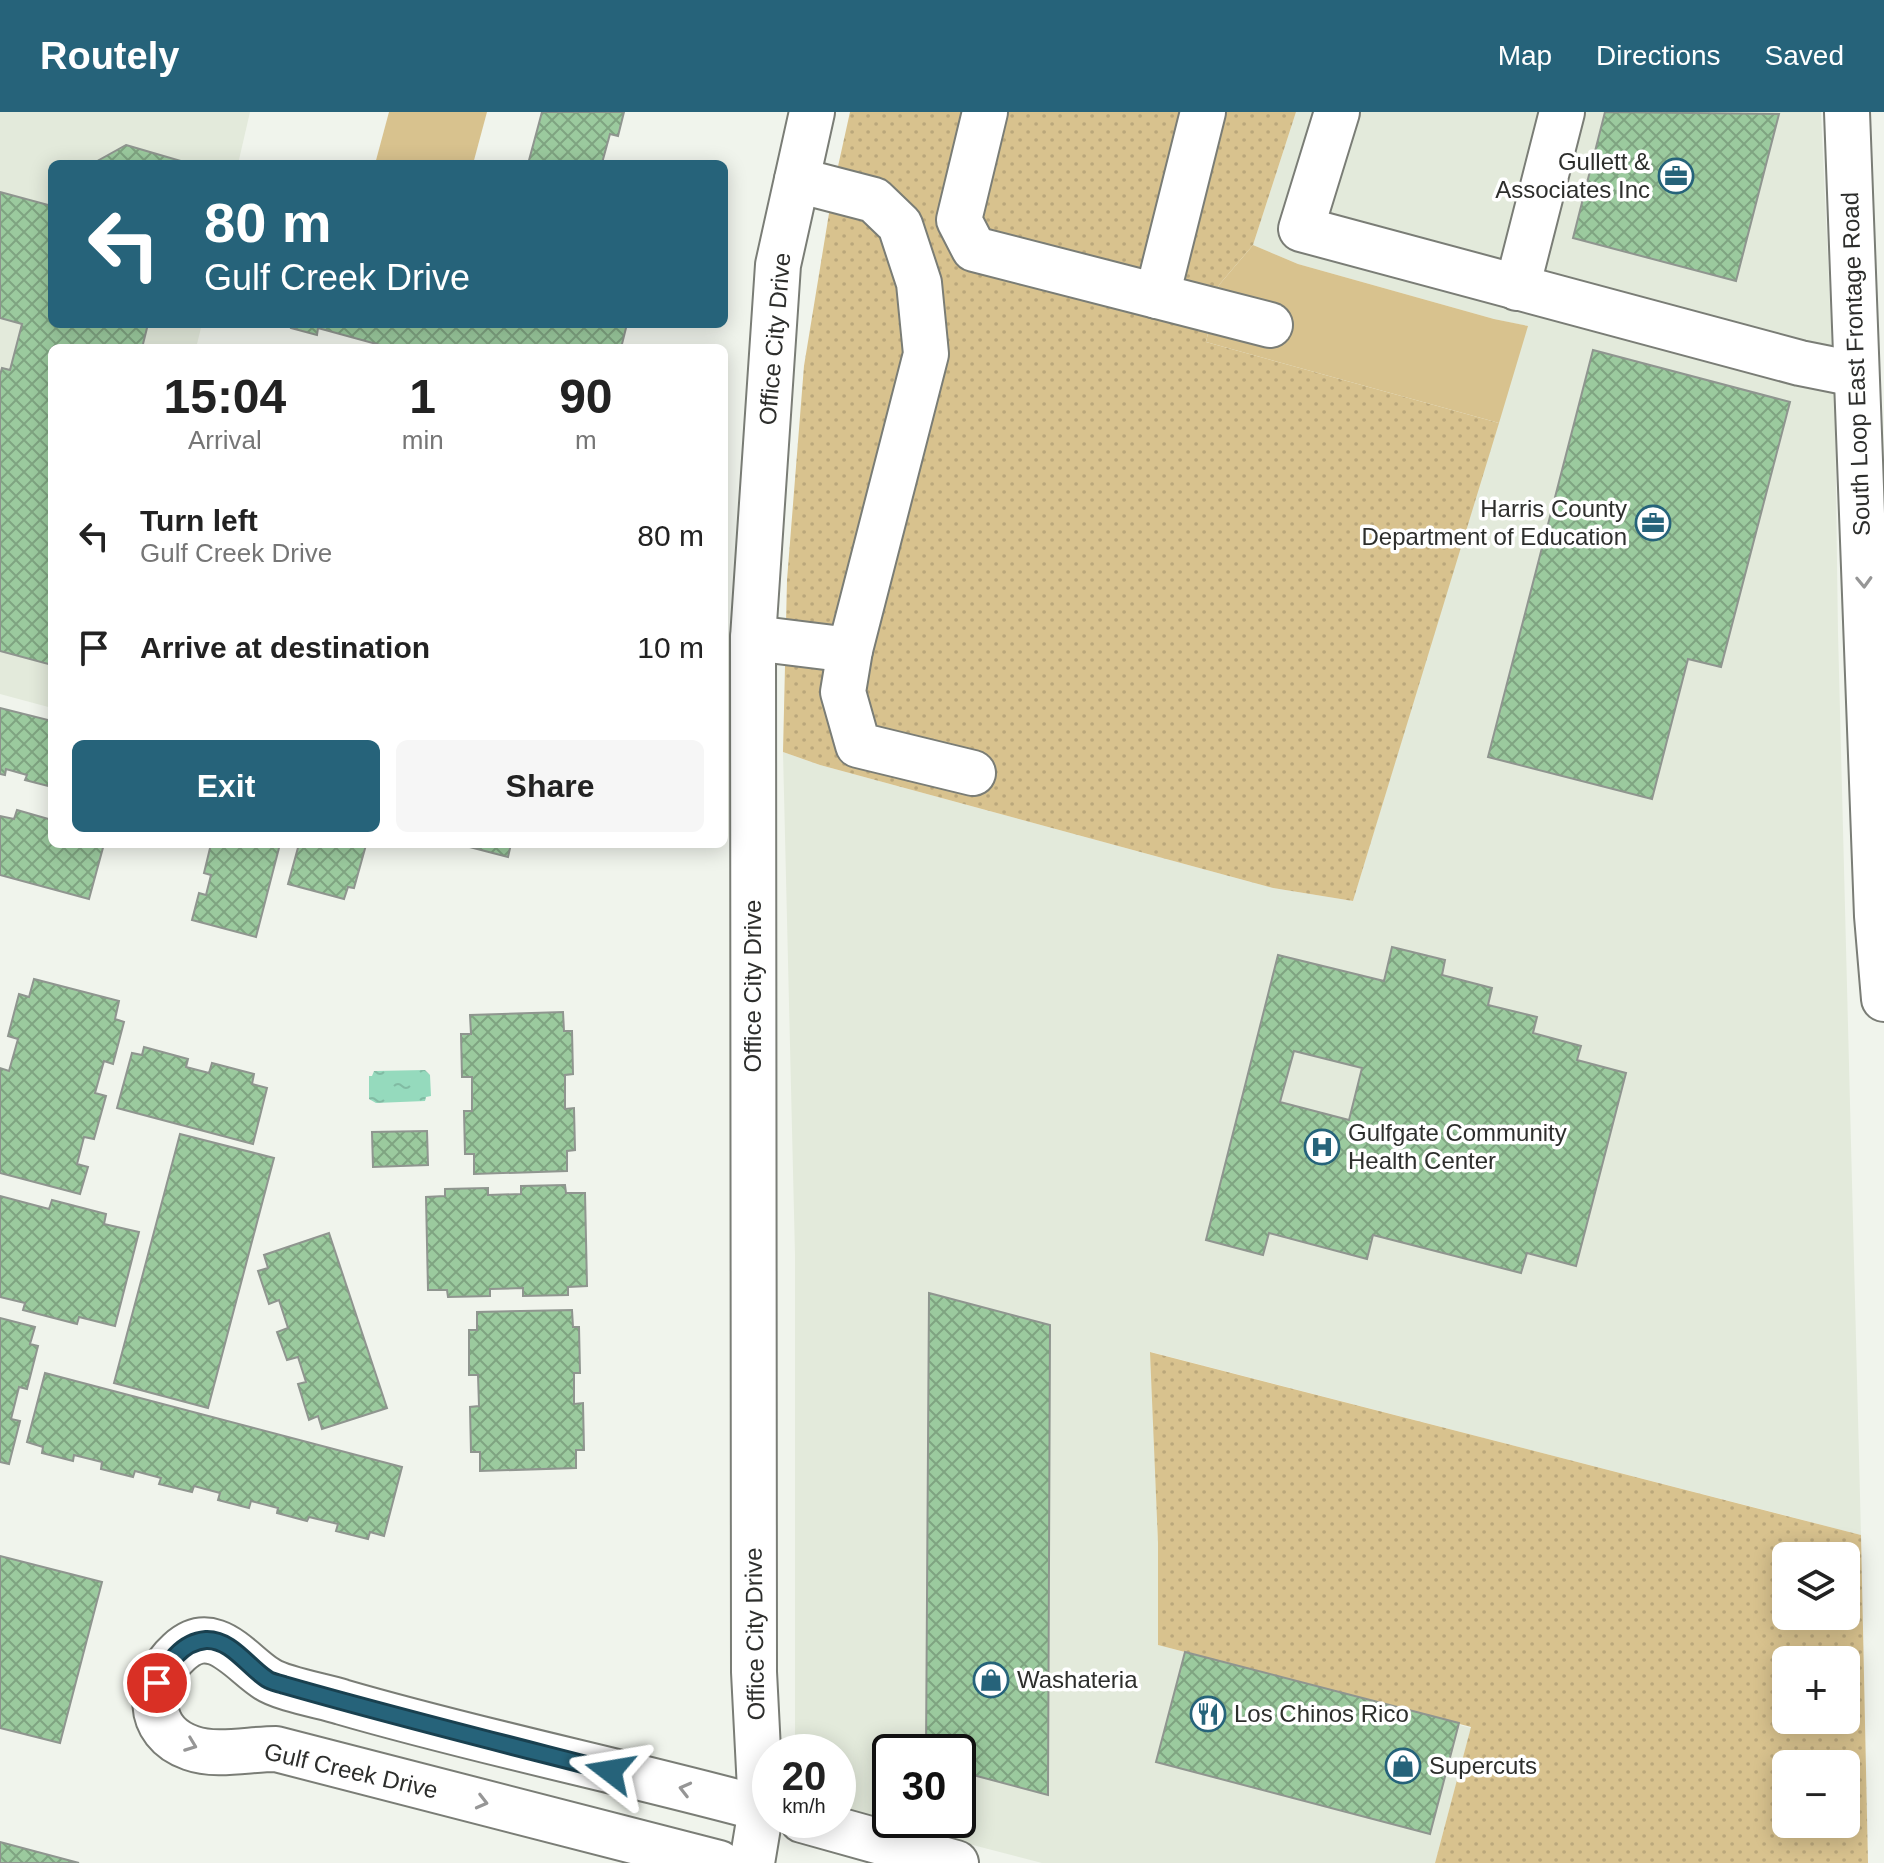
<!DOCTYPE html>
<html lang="en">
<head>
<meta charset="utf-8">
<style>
  body { margin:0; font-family:Helvetica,sans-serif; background:#f6f6f6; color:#222; height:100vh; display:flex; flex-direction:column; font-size:30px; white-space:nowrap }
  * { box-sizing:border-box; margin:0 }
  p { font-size:26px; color:#767676 }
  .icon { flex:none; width:44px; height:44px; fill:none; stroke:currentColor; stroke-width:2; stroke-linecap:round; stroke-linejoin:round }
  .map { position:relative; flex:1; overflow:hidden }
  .details { position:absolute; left:48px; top:232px; width:680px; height:504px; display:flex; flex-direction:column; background:#fff; border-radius:12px; box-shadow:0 4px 20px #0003 }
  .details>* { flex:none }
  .top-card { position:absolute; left:48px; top:48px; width:680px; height:168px; border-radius:12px; box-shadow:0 4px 20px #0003; background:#26637a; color:#fff; overflow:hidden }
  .buttons { position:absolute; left:1772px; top:1430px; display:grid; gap:16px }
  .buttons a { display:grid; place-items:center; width:88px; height:88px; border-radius:12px; background:#fff; box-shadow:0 4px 20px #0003; font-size:40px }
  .speed { position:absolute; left:752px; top:1622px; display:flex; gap:16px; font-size:40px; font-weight:700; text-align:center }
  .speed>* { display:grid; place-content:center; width:104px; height:104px; border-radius:50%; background:#fff; box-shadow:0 4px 20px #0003; line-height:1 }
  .speed small { font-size:20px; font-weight:400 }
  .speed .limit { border:4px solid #111; border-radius:12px; background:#fff; color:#111 }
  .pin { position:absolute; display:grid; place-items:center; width:68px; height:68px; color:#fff; margin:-34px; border:4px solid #fff; border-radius:50%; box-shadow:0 2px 8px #0007 }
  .me { position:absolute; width:88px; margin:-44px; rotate:284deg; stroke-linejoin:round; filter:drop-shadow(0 0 6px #0008) }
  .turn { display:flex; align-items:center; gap:28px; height:168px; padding:0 24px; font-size:36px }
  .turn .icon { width:104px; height:104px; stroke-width:2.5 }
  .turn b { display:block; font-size:56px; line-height:68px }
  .eta { display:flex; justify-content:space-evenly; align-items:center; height:136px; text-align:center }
  .eta b { font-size:48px; font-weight:700; line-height:56px }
  .primary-button { display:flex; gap:16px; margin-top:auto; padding:16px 24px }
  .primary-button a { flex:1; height:92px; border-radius:12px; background:#26637a; color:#fff; font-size:32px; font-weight:700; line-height:92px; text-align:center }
  .primary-button a+a { background:#f6f6f6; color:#222 }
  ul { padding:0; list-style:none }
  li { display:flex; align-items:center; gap:24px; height:112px; padding:0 24px }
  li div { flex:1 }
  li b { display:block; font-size:30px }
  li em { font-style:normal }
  header { display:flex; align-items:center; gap:48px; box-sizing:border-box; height:112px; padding:0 40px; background:#26637a; color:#fff }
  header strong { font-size:38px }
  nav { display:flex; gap:44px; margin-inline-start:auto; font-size:28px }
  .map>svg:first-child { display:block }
  .built { fill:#e3eadb; fill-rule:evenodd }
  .grass { fill:url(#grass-dots); fill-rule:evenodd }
  .park { fill:#d8c28e }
  .water { fill:url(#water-ripples) }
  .building { fill:url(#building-cross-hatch); stroke:#8f958f; stroke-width:2; fill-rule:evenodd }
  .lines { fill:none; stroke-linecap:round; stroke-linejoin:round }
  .minor-casing { stroke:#7a7d76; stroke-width:48 }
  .major-casing { stroke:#7a7d76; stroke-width:48 }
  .minor { stroke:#fff; stroke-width:44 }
  .major { stroke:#fff; stroke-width:44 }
  .oneway { stroke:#969696 }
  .route-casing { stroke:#19404f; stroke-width:20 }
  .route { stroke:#26637a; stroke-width:14 }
  .labels { text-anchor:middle; stroke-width:7; stroke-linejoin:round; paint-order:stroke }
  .poi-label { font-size:24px; fill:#2d2e2c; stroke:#fff; text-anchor:start }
  .street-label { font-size:24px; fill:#2d2e2c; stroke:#fff }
</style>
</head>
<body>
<header>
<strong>Routely</strong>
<nav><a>Map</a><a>Directions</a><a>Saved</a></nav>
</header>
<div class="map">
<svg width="1884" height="1751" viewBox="0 0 1884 1751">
  <defs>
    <pattern id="grass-dots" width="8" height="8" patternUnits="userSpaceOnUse" patternTransform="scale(2)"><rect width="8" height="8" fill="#d8c28e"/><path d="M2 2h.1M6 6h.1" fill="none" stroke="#baa77b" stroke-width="1.8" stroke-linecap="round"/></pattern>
    <pattern id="water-ripples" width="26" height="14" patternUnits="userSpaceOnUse" patternTransform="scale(2)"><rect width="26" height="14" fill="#95dabd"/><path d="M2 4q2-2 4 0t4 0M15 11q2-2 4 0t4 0" fill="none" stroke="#81bba3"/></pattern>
    <pattern id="building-cross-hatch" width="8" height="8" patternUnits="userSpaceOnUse" patternTransform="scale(2)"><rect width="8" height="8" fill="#9bca9e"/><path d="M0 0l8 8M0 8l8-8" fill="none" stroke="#7fa481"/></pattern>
  </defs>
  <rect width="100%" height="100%" fill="#f0f4ec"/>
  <g class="built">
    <polygon points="0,0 250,0 238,52 52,52 52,212 202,212 196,236 52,236 52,596 0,582"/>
    <path d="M1296,0H1821L1835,300L1838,521L1861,1423L1151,1240L1158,1431V1533L1471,1616L1435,1751H1042L838,1698V1640H795V1143L783,640L820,653L1273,776L1353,789L1527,214L1494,207L1298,152L1253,133ZM890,1640H958V1708H890Z"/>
  </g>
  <g class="grass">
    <polygon points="850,0 1296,0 1253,133 1219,173 1206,230 1499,311 1353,789 1273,776 820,653 783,640 787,468 804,254 833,77"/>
    <path d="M1150,1240L1861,1423L1868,1751H1435L1471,1615L1158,1533V1431ZM1786,1444H1846V1504H1786ZM1786,1548H1846V1608H1786ZM1786,1652H1846V1712H1786Z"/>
  </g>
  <g class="park">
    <polygon points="389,0 487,0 473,52 375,52"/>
    <polygon points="1253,133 1298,152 1494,207 1528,214 1499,311 1206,230 1219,173"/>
  </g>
  <polygon class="water" points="425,958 430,963 431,984 426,985 425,989 376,991 369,987 369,964 372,964 374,959"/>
  <g class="building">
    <polygon points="542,0 624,0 618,24 610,22 602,51 606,52 528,52"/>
    <polygon points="1605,0 1779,2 1736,169 1573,126"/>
    <polygon points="126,33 191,52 92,52"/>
    <polygon points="0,80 52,94 52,212 148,212 142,236 52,236 52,553 0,539 0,263 2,256 10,258 22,212 0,206"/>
    <polygon points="292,212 627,212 621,236 391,236 318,216 317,223 291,216"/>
    <polygon points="1593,238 1790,290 1721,555 1688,547 1652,687 1488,645"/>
    <polygon points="0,596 52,609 52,675 25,668 27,663 6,657 5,663 0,662"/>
    <polygon points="17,698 52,708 52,732 104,732 89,787 0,763 0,704 14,707"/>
    <polygon points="211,732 280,732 256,825 192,808 199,781 206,783 211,763 204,761"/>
    <polygon points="299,732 366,733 354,776 348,775 344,787 288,772"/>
    <polygon points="458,732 511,732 508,745"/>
    <path d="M1392,835L1445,848L1442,863L1492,876L1488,893L1537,905L1533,921L1581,934L1577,948L1626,961L1576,1154L1527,1141L1521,1161L1373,1123L1367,1147L1269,1121L1263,1143L1206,1128L1278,843L1384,869ZM1294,939L1362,956L1349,1008L1280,990Z"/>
    <polygon points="34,867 119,889 115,907 124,910 113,952 104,949 95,981 106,984 94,1027 84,1025 77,1052 88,1055 80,1082 0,1061 0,956 9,959 18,927 8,924 19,882 29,885"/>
    <polygon points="563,900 564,919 572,919 573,962 565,963 565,997 574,996 575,1038 567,1039 567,1059 474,1062 474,1042 465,1042 464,999 472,999 472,965 462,965 461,922 471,922 470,903"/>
    <polygon points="144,935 188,947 186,955 209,961 212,951 254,962 252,972 267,976 253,1032 117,996 132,941 142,943"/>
    <polygon points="427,1019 428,1053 373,1055 372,1020"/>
    <polygon points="180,1022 274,1046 208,1296 114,1271"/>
    <polygon points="565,1073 566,1081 585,1081 587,1174 568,1175 568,1183 523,1184 523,1176 490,1177 490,1184 448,1185 447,1178 428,1178 426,1085 445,1084 445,1077 488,1076 488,1083 521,1082 521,1074"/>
    <polygon points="0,1084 49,1097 52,1088 106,1102 104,1112 139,1120 115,1214 79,1205 77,1212 23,1198 25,1191 0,1185"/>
    <polygon points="329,1121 387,1296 322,1317 318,1304 309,1308 298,1272 306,1270 298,1245 287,1248 277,1220 288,1216 279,1188 269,1192 258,1159 268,1156 264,1143"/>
    <polygon points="929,1181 1050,1213 1048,1683 958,1659 958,1640 926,1640"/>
    <polygon points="572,1198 573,1215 579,1215 580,1261 574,1261 574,1292 583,1291 584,1338 576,1338 576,1356 480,1359 480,1340 471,1340 470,1295 479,1294 478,1263 469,1263 469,1218 477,1218 477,1200"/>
    <polygon points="0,1206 35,1215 30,1232 38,1234 27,1277 19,1275 11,1307 20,1309 9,1352 0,1350"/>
    <polygon points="45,1261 402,1355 384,1424 370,1420 368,1427 336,1419 338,1412 309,1405 307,1409 277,1401 278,1396 251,1389 249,1396 218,1388 220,1381 194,1374 192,1380 159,1372 161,1366 135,1359 133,1365 101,1357 102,1350 74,1343 73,1349 42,1341 43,1335 27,1330"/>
    <polygon points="0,1444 102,1470 60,1631 0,1616"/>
    <polygon points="1185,1540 1459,1611 1430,1722 1156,1650"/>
    <polygon points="0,1730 79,1751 0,1751"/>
  </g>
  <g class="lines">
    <g class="minor-casing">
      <g id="minor">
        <polyline points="985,0 959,108 974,137 1157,184 1203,0"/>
        <polyline points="1337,0 1301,117 1800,251 1855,262"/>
        <polyline points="1517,176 1562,0"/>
        <polyline points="1157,184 1270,213"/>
        <polyline points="753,526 850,538 926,242 919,171 900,113 874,88 797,68"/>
        <polyline points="850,538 843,580 858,633 973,661"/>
        <polyline points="802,1708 956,1751"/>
        <path d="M719,1751L276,1637C249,1637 216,1645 191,1636C144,1620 147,1569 179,1540C214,1508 241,1551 267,1567C282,1577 323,1584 342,1590C483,1631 628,1660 770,1699"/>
        <polyline points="752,1751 761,1697 754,1560 753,526 778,153 812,0"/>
      </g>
    </g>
    <g class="major-casing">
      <polyline id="major" points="1847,0 1877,804 1884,887"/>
    </g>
    <use href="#minor" class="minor"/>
    <use href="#major" class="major"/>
  </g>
  <defs><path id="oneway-chevron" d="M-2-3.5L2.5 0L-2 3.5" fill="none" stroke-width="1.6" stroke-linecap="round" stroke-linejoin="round" transform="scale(2)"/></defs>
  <g class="oneway">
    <use href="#oneway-chevron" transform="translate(1864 470) rotate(88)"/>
    <use href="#oneway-chevron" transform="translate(191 1633) rotate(21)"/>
    <use href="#oneway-chevron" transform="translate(685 1677) rotate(-166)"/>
    <use href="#oneway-chevron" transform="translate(482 1690) rotate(14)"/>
  </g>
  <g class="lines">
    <g class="route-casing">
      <path id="route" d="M157,1571C168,1552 181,1530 206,1528C231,1527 248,1555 267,1567C271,1570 278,1571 284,1573C392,1604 501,1631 610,1659"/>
    </g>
    <use href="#route" class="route"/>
  </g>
  <defs>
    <g id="office-ring" transform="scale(1.8)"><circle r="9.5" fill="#fff" stroke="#26637a" stroke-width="1.5"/><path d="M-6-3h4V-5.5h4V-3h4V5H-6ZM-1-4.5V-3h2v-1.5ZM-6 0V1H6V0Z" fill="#26637a"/></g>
    <g id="hospital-ring" transform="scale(1.8)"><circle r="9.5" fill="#fff" stroke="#26637a" stroke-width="1.5"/><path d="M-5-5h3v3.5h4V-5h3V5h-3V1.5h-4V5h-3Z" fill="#26637a"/></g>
    <g id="shop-ring" transform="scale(1.8)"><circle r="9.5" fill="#fff" stroke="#26637a" stroke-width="1.5"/><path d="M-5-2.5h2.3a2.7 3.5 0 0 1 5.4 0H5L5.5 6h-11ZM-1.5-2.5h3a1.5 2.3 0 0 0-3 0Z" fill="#26637a"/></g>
    <g id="restaurant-ring" transform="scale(1.8)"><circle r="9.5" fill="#fff" stroke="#26637a" stroke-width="1.5"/><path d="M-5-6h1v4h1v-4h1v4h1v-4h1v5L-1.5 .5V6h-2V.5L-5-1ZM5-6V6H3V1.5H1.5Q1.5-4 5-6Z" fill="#26637a"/></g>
  </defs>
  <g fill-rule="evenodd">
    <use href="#office-ring" x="1676" y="64"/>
    <use href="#office-ring" x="1653" y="411"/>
    <use href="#hospital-ring" x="1322" y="1035"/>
    <use href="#shop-ring" x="991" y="1568"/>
    <use href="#restaurant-ring" x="1208" y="1602"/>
    <use href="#shop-ring" x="1403" y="1654"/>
  </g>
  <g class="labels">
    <g class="poi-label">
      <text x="1650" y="58" text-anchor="end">Gullett &amp;<tspan x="1650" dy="28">Associates Inc</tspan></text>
      <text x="1627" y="405" text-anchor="end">Harris County<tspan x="1627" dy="28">Department of Education</tspan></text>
      <text x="1348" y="1029">Gulfgate Community<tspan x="1348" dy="28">Health Center</tspan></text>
      <text x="1017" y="1576">Washateria</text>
      <text x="1234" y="1610">Los Chinos Rico</text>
      <text x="1429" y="1662">Supercuts</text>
    </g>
    <g class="street-label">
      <text transform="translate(775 227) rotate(-85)" y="8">Office City Drive</text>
      <text transform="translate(1856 252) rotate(-92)" y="8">South Loop East Frontage Road</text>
      <text transform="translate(753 874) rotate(-90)" y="8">Office City Drive</text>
      <text transform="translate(755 1522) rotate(-91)" y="8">Office City Drive</text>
      <text transform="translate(351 1659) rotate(13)" y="8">Gulf Creek Drive</text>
    </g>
  </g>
</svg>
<div class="buttons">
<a><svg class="icon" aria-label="layers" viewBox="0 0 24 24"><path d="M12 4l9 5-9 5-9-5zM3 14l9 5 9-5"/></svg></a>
<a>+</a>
<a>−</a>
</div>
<div class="speed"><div>20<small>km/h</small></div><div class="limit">30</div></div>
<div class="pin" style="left:157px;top:1571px;background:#d93025"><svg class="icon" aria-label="arrive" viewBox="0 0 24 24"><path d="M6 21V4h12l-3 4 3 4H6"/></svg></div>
<svg class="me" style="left:610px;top:1659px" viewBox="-20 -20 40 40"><path d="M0-17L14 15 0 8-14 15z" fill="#26637a" stroke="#fff" stroke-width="4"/></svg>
<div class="top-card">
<div class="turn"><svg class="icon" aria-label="left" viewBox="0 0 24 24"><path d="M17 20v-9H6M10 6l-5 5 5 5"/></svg><div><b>80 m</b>Gulf Creek Drive</div></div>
</div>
<section class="details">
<div class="eta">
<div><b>15:04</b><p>Arrival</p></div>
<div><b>1</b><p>min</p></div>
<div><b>90</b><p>m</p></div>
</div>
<ul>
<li><svg class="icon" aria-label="left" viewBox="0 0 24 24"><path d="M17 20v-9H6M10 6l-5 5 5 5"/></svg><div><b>Turn left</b><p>Gulf Creek Drive</p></div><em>80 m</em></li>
<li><svg class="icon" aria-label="arrive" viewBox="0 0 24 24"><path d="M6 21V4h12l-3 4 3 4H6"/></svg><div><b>Arrive at destination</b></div><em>10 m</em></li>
</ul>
<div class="primary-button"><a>Exit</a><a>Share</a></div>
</section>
</div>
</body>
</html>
